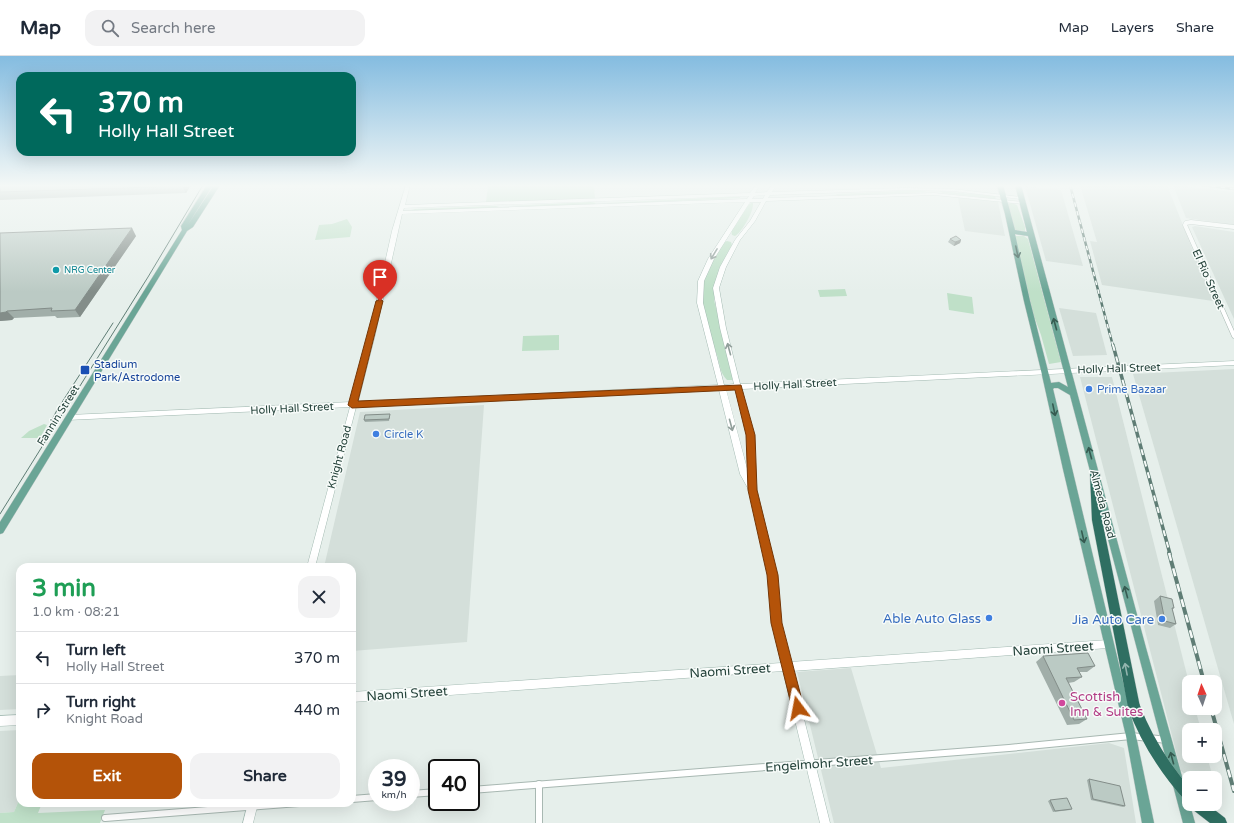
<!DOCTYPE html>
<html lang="en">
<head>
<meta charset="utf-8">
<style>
  body { margin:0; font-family:"Varela Round",sans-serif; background:#f2f2f3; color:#1f2937; height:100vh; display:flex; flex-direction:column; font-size:15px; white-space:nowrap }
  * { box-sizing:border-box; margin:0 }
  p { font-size:13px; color:#747a83 }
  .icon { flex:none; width:22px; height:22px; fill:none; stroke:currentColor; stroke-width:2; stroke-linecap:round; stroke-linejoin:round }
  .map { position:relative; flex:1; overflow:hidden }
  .sheet { position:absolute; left:16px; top:507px; width:340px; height:244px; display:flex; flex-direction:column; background:#fff; border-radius:12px; box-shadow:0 4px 16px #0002 }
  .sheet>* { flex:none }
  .top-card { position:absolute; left:16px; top:16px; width:340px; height:84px; border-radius:12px; box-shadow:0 4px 16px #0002; background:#00695c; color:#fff; overflow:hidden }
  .needle { width:26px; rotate:357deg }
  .tools { position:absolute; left:1182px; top:619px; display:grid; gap:8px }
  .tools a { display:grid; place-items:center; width:40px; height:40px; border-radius:8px; background:#fff; box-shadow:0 4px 16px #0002; font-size:20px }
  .speed { position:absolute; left:368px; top:703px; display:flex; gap:8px; font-size:20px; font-weight:700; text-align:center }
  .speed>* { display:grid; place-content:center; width:52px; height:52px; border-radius:50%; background:#fff; box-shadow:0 4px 16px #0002; line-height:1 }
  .speed small { font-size:10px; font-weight:400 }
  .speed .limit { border:2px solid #111; border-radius:6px; background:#fff; color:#111 }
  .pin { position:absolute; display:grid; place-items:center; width:34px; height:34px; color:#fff; margin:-41px -17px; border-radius:50% 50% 50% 0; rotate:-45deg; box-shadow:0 0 4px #0007 }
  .pin .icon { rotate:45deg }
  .me { position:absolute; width:44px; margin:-22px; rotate:347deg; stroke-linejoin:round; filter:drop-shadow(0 0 3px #0008) }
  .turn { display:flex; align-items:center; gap:14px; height:84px; padding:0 16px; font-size:18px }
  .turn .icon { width:52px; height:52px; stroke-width:2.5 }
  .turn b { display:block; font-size:28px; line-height:34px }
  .round { display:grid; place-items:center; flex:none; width:42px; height:42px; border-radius:12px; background:#f2f2f3 }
  .headline { display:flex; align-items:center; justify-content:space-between; height:68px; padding:0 16px }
  h1 { font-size:24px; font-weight:700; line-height:30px; color:#1e9e55 }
  .cta { display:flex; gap:8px; margin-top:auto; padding:8px 16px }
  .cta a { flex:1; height:46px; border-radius:12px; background:#b45309; color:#fff; font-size:16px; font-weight:700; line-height:46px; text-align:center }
  .cta a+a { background:#f2f2f3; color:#1f2937 }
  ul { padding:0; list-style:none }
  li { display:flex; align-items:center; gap:12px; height:52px; padding:0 16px; border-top:1px solid #e0e1e3 }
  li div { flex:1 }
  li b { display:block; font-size:15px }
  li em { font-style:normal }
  header { display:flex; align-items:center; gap:24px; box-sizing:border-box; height:56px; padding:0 20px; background:#fff; border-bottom:1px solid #e0e1e3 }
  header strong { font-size:19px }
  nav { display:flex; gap:22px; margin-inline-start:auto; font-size:14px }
  .search { width:280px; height:36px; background:#f2f2f3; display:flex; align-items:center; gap:10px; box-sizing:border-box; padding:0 14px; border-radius:12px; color:#747a83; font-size:15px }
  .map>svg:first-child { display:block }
  .built { fill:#d4dfda }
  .green { fill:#bfe0c8 }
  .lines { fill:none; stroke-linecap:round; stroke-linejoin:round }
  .street-far1-casing { stroke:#a8b8b2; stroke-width:5 }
  .street-casing { stroke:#a8b8b2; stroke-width:8 }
  .secondary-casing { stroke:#a4bbb3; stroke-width:1 }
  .primary-casing { stroke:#c2cac8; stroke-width:1 }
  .highway-casing { stroke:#c2cac8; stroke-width:1 }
  .street-far1 { stroke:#fff; stroke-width:4 }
  .street { stroke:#fff; stroke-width:6 }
  .secondary { fill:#fff; fill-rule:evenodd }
  .primary { fill:#6aa596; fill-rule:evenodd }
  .highway { fill:#2f6f62; fill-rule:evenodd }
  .tram { stroke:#5f7d75; stroke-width:1 }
  .rail-far2-casing { stroke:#5f7d75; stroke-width:2.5 }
  .rail-far1-casing { stroke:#5f7d75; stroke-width:3.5 }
  .rail-casing { stroke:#5f7d75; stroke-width:4 }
  .rail-far2 { stroke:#f7fbf9; stroke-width:1.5; stroke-dasharray:4.5; stroke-linecap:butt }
  .rail-far1 { stroke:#f7fbf9; stroke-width:2; stroke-dasharray:6; stroke-linecap:butt }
  .rail { stroke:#f7fbf9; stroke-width:2.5; stroke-dasharray:8; stroke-linecap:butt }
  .highway-bridge-casing { stroke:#c2cac8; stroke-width:12; stroke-linecap:butt }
  .highway-bridge { stroke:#2f6f62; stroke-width:12 }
  .wall { fill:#a1aea9 }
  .shaded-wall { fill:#838d89 }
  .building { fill:#bbcac4; stroke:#838d89 }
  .oneway { stroke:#365b51 }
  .oneway2 { stroke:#92a09c }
  .oneway3 { stroke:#93b5ae }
  .route { fill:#b45309; stroke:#753606 }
  .culture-dot { fill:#0f9aa8; stroke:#f7fbf9; stroke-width:1.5 }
  .transit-dot { fill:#1a4fb4; stroke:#f7fbf9; stroke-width:1.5 }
  .shop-dot { fill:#3f7fe0; stroke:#f7fbf9; stroke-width:1.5 }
  .hotel-dot { fill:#d1479c; stroke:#f7fbf9; stroke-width:1.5 }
  .labels { text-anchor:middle; stroke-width:3; stroke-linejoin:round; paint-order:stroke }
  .far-culture-label { font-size:9px; fill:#0d838f; stroke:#f7fbf9; text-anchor:start }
  .street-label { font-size:11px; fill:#24423a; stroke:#f7fbf9 }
  .transit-label { font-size:11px; fill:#164399; stroke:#f7fbf9; text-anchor:start }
  .shop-label { font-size:11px; fill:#366cbe; stroke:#f7fbf9; text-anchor:start }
  .near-shop-label { font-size:13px; fill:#366cbe; stroke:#f7fbf9; text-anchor:end }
  .near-street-label { font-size:13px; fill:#24423a; stroke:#f7fbf9 }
  .near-hotel-label { font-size:13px; fill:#b23c85; stroke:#f7fbf9; text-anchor:start }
</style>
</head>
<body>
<header>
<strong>Map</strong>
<div class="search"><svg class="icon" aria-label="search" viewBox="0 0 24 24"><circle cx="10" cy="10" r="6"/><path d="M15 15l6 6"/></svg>Search here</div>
<nav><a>Map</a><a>Layers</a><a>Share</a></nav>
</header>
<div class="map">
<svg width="1234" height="767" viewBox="0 0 1234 767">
  <rect width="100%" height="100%" fill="#e6efeb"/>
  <g class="built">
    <polygon points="1080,129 1167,129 1213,245 1102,229 1090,185 1097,186"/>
    <polygon points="1173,129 1234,136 1234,169 1186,162"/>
    <polygon points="1025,130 1061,134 1083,210 1046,205"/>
    <polygon points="958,142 998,146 1005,180 965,175"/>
    <polygon points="1195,170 1234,176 1234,263 1192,171"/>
    <polygon points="1059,252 1096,257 1107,299 1073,300"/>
    <polygon points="1234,313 1234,668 1133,318"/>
    <polygon points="1080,321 1112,321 1189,627 1189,652 1195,652 1201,674 1189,674 1189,700 1207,700 1213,722 1190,722 1181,715"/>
    <polygon points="484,349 467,586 352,595 352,511 324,511 360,356"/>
    <polygon points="851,612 881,712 1109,687 1124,692 1136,767 834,767 797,616"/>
    <polygon points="20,619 20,653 0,654 0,620"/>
    <polygon points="20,674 20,742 14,756 0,757 0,675"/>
  </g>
  <g class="green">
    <polygon points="488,129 594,129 595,143 486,146"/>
    <polygon points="920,134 927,136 847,140 838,140 836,138"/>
    <polygon points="939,135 995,140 996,143 943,137"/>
    <polygon points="728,141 740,141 740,142 611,148 607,147"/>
    <polygon points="591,146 596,147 593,149 511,150"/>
    <path d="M751,147H753C754,155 742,176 735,180L732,179L731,174L747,150Z"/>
    <polygon points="1011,147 1017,149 1025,171 1025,175 1016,174 1013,172 1007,148"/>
    <polygon points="496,150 499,151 415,156 411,154 415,153"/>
    <polygon points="347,163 352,171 350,181 315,184 319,169 332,168"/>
    <polygon points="1016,180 1024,180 1028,183 1061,306 1049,308 1041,279 1034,260 1015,182"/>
    <path d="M727,185L731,186L732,189C721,209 715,221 714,244L733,321L732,324H727C720,317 720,309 717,299C709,275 698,247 704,221C708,209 717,197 723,187Z"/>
    <polygon points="845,233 847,240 820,241 818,234"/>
    <polygon points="947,237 972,241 974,258 949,254"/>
    <polygon points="559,279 559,294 522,295 523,280"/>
    <polygon points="44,368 47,369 40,382 21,382 29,375"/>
    <polygon points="20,742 20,747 42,747 38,757 105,754 100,767 0,767 0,757 14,756"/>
  </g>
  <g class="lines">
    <g class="street-far1-casing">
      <polyline id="street-far1" points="1234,171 1191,166 1186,167 1185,169 1234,280"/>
    </g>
    <g class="street-casing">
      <g id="street">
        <polyline points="539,728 539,767"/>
        <polyline points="471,734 1009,692 1131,680 1167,684"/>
        <polyline points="411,738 437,736"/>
        <polyline points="352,743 377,741"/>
        <polyline points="105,762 299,747"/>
      </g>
    </g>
    <g class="secondary-casing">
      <g id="secondary">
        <path d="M406,129H410L405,149L750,137L756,129H760L755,137L767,136L772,129H776L772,136L905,132L953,133L1021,141L1023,142L1021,143L953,135L905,134L770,139L768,142L934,137L1023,146L1025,147L1023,148L934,139L766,145L755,165L740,184L726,211L719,232L726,272L740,328L1234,305V309L742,333L753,379L757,434L777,519L780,567L790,606L1108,584L1111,585L1112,588L1111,591L1108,592L792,615L830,767H820L783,615L352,646V636L781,607L772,567L769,519L750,436L740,418L719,334L356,351L315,511H307L350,351L67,364L66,362L69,359L351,346L369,279L392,175ZM765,139L763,143H752L754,140ZM749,140L747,143L403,155L404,152ZM745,146L708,203L698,225L697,247L718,329L358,346L375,279L402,158ZM750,146H761L750,165L735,184L720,211L713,232L720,272L734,328L724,329L703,247L704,225L714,203ZM726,333H735L747,379L749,420Z"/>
        <polygon points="20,659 20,669 0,670 0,660"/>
        <polygon points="248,747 258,747 253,767 243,767"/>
      </g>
    </g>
    <g class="primary-casing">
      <g id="primary">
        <polygon points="207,129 213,129 187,170 214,129 220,129 193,171 187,175 3,477 0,478 0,466 182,174 181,170"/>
        <path d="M997,129H1003L1015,174L1027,176L1015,129H1021L1146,592L1195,767H1183L1070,339L1058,332H1054L1053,333L1136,680L1154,767H1142L1126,680L1063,413L1040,310L1024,245L1005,158ZM1015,178L1028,180L1068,331L1059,326L1051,327L1030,245Z"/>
      </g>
    </g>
    <g class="highway-casing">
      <g id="highway">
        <polygon points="1095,414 1098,415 1100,418 1102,464 1140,651 1138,655 1134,657 1130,655 1128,651 1092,464 1090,418 1092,415"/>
        <polygon points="1190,748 1207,748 1225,762 1227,767 1210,767 1192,753"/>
      </g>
    </g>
    <use href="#street-far1" class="street-far1"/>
    <use href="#street" class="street"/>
    <use href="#secondary" class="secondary"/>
    <use href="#primary" class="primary"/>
    <use href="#highway" class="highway"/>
    <g class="tram">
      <polyline points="46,376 57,354 113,267"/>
      <polyline points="0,458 148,221 203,129"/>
    </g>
    <g class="rail-far2-casing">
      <g id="rail-far2">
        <polyline points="1070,129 1113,290"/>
        <polyline points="1203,129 1234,133"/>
      </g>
    </g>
    <g class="rail-far1-casing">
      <polyline id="rail-far1" points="1113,289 1170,498"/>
    </g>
    <g class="rail-casing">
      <g id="rail">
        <polyline points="1169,497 1204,626"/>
        <polyline points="1211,652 1234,735"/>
      </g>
    </g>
    <use href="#rail-far2" class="rail-far2"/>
    <use href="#rail-far1" class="rail-far1"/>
    <use href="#rail" class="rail"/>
    <g class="highway-bridge-casing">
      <path id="highway-bridge" d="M1134,651C1147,685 1165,713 1189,740"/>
    </g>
    <use href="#highway-bridge" class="highway-bridge"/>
  </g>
  <g class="wall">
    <polygon points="0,129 191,129 186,137 0,144"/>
    <polygon points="0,177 136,180 80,261 57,262 55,260 14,262 12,264 0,265"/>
    <polygon points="950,183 961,184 960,187 954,190 948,186"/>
    <polygon points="390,360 389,365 365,366 364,364"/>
    <polygon points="1160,540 1174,552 1172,553 1176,568 1170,572 1158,569 1154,545"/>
    <polygon points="1043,600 1095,610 1087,616 1079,616 1082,621 1074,626 1068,627 1087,663 1079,668 1067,669 1036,606"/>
    <polygon points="1089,723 1125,750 1123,751 1091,744 1087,724"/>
    <polygon points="1050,744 1072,753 1070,754 1053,756 1048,745"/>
  </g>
  <g class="shaded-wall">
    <polygon points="183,129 191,129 186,137 182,130"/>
    <polygon points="132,172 136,180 80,261 75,254"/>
    <polygon points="961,184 960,187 954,190 955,186"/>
    <polygon points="7,255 14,262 12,264 0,265 0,257"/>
  </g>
  <g class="building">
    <polygon points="0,129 183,129 182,130 0,136"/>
    <polygon points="132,172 75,254 51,255 52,252 7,255 6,256 0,257 0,177"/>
    <polygon points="956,180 961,184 955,186 950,183"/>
    <polygon points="390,358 389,363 364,364 365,359"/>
    <polygon points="1160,540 1172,543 1174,552 1172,552 1176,568 1165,565"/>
    <polygon points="1088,597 1095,610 1077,612 1082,621 1066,622 1087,663 1074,664 1043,600"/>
    <polygon points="1089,723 1120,730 1125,750 1093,743"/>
    <polygon points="1067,742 1072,753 1055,755 1050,744"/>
  </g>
  <defs><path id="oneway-shaft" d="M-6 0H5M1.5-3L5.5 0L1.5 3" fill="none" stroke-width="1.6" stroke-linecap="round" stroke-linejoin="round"/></defs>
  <g class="oneway">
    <use href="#oneway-shaft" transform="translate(1017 196) rotate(78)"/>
    <use href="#oneway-shaft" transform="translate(1055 268) rotate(-105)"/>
    <use href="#oneway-shaft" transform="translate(1054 354) rotate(78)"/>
    <use href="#oneway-shaft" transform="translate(1090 397) rotate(-105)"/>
    <use href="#oneway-shaft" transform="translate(1083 481) rotate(77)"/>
    <use href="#oneway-shaft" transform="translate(1126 536) rotate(-105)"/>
    <use href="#oneway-shaft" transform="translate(1172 702) rotate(-105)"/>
  </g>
  <g class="oneway2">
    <use href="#oneway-shaft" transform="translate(714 198) rotate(121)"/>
    <use href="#oneway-shaft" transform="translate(729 293) rotate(-105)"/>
    <use href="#oneway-shaft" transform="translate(731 369) rotate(75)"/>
  </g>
  <use class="oneway3" href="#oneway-shaft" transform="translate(1126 613) rotate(-101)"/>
  <linearGradient id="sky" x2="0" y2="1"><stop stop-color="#84bce0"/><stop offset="0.55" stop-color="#f4f8f6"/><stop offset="1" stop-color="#f4f8f6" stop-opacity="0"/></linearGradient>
  <rect width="1234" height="236" fill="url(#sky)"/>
  <polygon class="route" points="380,243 383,245 358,345 741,329 755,379 757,434 778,519 782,567 804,652 802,656 798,658 794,656 792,652 771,567 767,519 748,434 746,379 735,334 352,352 348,349 376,245"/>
  <circle class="culture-dot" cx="56" cy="214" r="4"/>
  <rect class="transit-dot" x="80" y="309" width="10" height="10" rx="2"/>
  <g class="shop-dot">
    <circle cx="1089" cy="333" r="4"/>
    <circle cx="376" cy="378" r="4"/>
    <circle cx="989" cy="562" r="4"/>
    <circle cx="1162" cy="563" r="4"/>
  </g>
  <circle class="hotel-dot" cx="1062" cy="647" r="4"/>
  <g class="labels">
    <g class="far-culture-label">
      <text x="64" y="217">NRG Center</text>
    </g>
    <g class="street-label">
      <text transform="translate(1209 223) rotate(66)" y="4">El Rio Street</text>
      <text transform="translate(1119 312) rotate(-2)" y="4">Holly Hall Street</text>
      <text transform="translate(795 328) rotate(-3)" y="4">Holly Hall Street</text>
      <text transform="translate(292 352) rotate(-3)" y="4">Holly Hall Street</text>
      <text transform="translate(58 359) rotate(-58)" y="4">Fannin Street</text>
      <text transform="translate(339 401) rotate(-75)" y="4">Knight Road</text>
      <text transform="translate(1103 448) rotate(75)" y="4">Almeda Road</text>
    </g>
    <g class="transit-label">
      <text x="94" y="312">Stadium<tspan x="94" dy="13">Park/Astrodome</tspan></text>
    </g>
    <g class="shop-label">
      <text x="1097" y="337">Prime Bazaar</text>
      <text x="384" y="382">Circle K</text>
    </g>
    <g class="near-shop-label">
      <text x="981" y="567">Able Auto Glass</text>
      <text x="1154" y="568">Jia Auto Care</text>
    </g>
    <g class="near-street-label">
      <text transform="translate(1053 592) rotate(-4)" y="5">Naomi Street</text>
      <text transform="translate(730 614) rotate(-4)" y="5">Naomi Street</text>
      <text transform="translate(407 637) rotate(-4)" y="5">Naomi Street</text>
      <text transform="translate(819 707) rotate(-4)" y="5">Engelmohr Street</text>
    </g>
    <g class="near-hotel-label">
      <text x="1070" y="645">Scottish<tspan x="1070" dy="15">Inn &amp; Suites</tspan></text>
    </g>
  </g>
</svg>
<div class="tools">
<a><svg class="needle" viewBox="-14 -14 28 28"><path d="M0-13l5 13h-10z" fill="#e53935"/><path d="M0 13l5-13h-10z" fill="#747a83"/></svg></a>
<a>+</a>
<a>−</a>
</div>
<div class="speed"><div>39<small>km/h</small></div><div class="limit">40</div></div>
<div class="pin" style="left:380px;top:245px;background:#d93025"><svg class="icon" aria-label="arrive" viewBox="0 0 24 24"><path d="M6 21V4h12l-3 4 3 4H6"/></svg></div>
<svg class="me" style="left:798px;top:652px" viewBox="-20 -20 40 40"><path d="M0-17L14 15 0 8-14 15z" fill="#b45309" stroke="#fff" stroke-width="4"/></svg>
<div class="top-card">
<div class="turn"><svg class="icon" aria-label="left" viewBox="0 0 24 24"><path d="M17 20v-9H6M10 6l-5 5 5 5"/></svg><div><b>370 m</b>Holly Hall Street</div></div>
</div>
<section class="sheet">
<div class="headline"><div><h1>3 min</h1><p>1.0 km · 08:21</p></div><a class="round"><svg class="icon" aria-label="close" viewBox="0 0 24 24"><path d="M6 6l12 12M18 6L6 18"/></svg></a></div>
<ul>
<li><svg class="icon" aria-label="left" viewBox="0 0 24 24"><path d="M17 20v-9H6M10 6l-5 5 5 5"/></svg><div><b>Turn left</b><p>Holly Hall Street</p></div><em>370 m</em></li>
<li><svg class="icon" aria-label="right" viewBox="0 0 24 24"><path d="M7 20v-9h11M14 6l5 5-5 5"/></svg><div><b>Turn right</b><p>Knight Road</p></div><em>440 m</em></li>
</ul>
<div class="cta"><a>Exit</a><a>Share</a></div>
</section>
</div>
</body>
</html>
